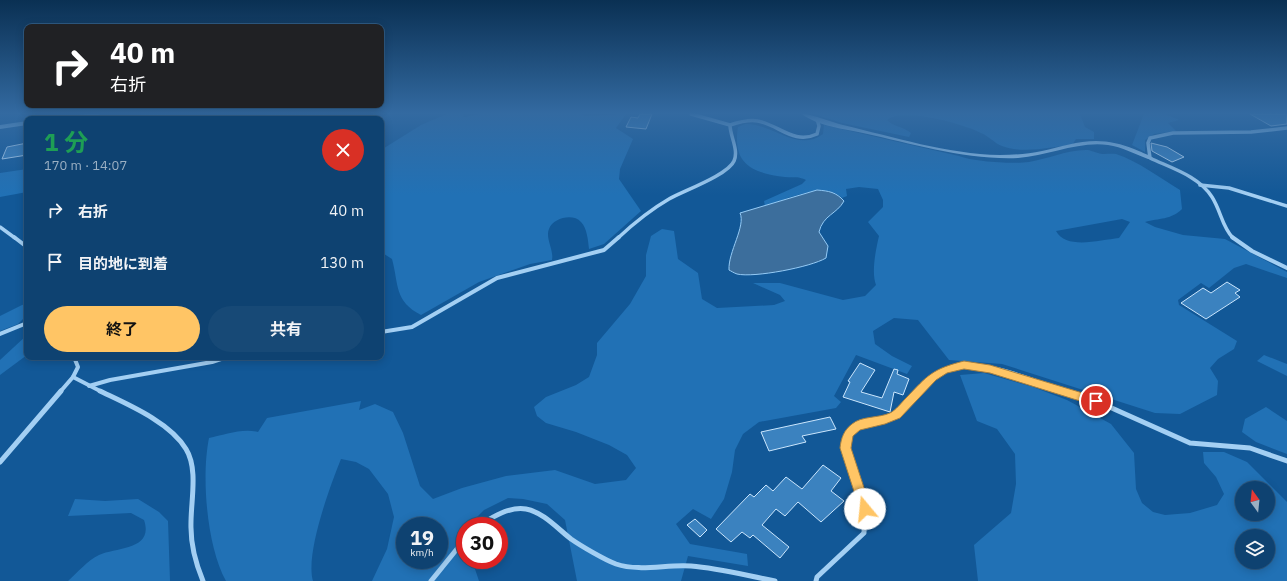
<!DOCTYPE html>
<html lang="ja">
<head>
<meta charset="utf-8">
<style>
  body { margin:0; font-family:"IBM Plex Sans","Noto Sans JP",sans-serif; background:#174976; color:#f1f3f6; height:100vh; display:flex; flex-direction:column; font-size:15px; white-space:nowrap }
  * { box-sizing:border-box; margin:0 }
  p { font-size:13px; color:#9bb0c3 }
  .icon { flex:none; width:22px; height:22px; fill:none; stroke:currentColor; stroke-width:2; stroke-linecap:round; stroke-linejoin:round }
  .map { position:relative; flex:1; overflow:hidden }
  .sheet { position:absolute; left:24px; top:116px; width:360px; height:244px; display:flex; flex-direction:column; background:#0e4271; border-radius:8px; box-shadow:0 2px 10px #0003,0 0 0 1px #2e5b84 }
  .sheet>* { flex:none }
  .top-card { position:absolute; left:24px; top:24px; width:360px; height:84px; border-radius:8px; box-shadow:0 2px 10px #0003,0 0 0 1px #2e5b84; background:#202124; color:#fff; overflow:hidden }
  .needle { width:26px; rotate:345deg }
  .fabs { position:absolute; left:1235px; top:481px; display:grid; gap:8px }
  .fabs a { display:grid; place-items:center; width:40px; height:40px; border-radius:50%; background:#0e4271; box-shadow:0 2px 10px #0003,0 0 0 1px #2e5b84; font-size:20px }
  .speed { position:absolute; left:396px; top:517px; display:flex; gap:8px; font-size:20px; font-weight:700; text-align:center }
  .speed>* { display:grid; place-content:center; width:52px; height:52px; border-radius:50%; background:#0e4271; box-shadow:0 2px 10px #0003,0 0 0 1px #2e5b84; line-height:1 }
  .speed small { font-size:10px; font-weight:400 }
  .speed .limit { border:6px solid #d22; background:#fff; color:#111 }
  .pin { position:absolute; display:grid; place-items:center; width:34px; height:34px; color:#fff; margin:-17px; border:2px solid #fff; border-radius:50%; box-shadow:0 1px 4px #0007 }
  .me { position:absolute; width:44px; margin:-22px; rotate:343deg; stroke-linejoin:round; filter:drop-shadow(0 0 3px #0008) }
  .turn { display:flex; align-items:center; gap:14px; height:84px; padding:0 20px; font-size:18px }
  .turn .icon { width:52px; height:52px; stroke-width:2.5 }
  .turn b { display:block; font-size:28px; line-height:34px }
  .round { display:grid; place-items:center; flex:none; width:42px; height:42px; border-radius:21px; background:#174976 }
  .summary { display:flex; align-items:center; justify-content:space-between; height:68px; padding:0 20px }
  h1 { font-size:24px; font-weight:700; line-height:30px; color:#1e9e55 }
  .action { display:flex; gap:8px; margin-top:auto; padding:8px 20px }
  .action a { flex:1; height:46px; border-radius:24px; background:#ffc565; color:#111; font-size:16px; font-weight:700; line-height:46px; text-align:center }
  .action a+a { background:#174976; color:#f1f3f6 }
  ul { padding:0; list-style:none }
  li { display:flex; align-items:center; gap:12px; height:52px; padding:0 20px }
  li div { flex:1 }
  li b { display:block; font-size:15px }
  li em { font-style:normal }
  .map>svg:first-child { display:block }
  .green { fill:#2171b5; fill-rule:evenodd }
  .water { fill:#3c6e9c; stroke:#95cbf6 }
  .building { fill:#3b82bf; stroke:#cbe6fd }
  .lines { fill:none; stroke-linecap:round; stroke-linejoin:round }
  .minor-far2 { stroke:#a3cff3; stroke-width:3.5 }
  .minor-far1 { stroke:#a3cff3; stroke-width:4 }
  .minor { stroke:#a3cff3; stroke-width:5 }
  .tertiary { fill:#a3cff3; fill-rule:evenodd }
  .route { fill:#ffc565; stroke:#a68042 }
</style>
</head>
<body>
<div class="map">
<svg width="1287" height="581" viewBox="0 0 1287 581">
  <rect width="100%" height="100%" fill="#125897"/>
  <g class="green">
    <polygon points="143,114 171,114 169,115 171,119 131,118"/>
    <polygon points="257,114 327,114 329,119 277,119 271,115"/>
    <path d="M447,114H463L464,117L480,114H581L585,116L626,114L616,128L633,139L620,169L619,179L641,211L604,244L589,249C588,240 587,228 581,222C573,213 553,218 549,229C545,238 554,250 552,260L530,264L479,282L421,315C394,301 399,285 392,259L381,252V150L421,125Z"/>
    <path d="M814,114H1080L1085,127L1094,132V139H1076L1072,145C1051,147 1023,154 1002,146C994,143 989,136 981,133C964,124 903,107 887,120C892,126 904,127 911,133L909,137L842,123Z"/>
    <polygon points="1144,114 1165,114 1179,120 1168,123 1176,131 1154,134 1145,140 1145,152 1132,145"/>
    <path d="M745,124C772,123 797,153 823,134L824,125L959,156C974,162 1013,164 1029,162C1048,159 1066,150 1086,150C1091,150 1093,152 1098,153C1103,155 1110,153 1116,154C1138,161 1160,178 1180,190L1182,209C1171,220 1159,218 1145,222L1155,227L1183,235L1225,239L1287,272V278L1246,264L1234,268L1209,288L1201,283L1178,300L1179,305L1237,341L1234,349L1218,359L1210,368L1218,381L1217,395L1180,414L1155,413L1002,364L949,360L918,320L894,318L873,331L875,344L892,356L912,366L907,374L856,355L834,396L841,402L836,408L759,422L743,434L735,450L732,472L724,499L711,519L693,509L676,524L690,544L747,554L748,566L688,556L681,581H577L565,520L547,504L523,499L508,498L484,510L468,526H465V529L462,533L465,541V560H472L479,581H372L387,549L394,517L388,494L369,469L356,462L341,459C330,486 305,554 313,581H226C207,547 201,477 209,438C224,435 242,428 258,432L267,418L361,401L359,410L375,404L393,412L403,433L420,486L433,499L462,488L506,476L555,470L595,484L626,480L636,468L627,455L609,445L576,432L546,423L537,416L534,407L546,397L576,385L589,377L597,355V343L630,304L646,276V255L651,236L662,229L674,231L678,259L698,273L702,299L717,308L774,305L785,301L780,295L753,283H780L843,300L865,296L876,285C871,272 876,249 879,236L868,222L883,207V200L878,189L859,187L846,189L847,196L842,198C826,180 784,200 765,206L764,201L802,184L806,180C798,176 793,178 785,177C752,173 732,164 738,127ZM1122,219L1130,222L1119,238C1100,240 1066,250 1056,231ZM405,526H439V560H405Z"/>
    <polygon points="27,169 27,192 0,197 0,173"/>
    <polygon points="27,304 27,315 18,324 0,331 0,316 22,305"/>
    <polygon points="27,335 27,355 0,375 0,360"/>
    <polygon points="1264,355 1287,364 1287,376 1257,361"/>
    <path d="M984,373L1033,387L1067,400L1111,424L1134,453L1136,489L1142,503L1153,512L1165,515L1190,513L1217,505L1224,494L1216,477L1204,463L1203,452H1224L1247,462L1287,502V581H978L974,545L1011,513L1016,484L1015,454L997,429L977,421L960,375ZM1242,488H1268V514H1242ZM1242,536H1268V562H1242Z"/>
    <polygon points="1266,407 1287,421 1287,454 1256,442 1242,432 1245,419"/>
    <path d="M75,499L105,501L138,499L159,512L168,521L170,581H68C77,573 88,560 99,555C118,547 154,550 144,520L131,513L68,516Z"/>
  </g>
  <path class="water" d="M817,190C829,191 836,192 844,201C837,214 823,215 819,232L828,246L826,258C811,267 754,278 737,274C734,273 731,271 729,270C728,252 746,226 740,213Z"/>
  <g class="building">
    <polygon points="640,114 652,114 646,129 626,127 631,117 638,118"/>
    <polygon points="1250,114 1287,114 1287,124 1271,126"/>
    <polygon points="27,143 27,155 2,159 7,147"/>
    <polygon points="1151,143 1167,147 1184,157 1172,162 1152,151"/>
    <polygon points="1227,282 1240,290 1235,293 1240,297 1206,319 1181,303 1203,288 1211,293"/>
    <polygon points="860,363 875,370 861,392 882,398 894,369 898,370 897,374 909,379 903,395 894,392 890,412 843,397 850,382 848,381"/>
    <polygon points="830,417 836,429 802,436 806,442 769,451 761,432"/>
    <polygon points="823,465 841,478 831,491 844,501 821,522 798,502 785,516 776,509 762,525 789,547 780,558 753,535 750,538 742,532 731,542 716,529 750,494 754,497 766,485 773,491 786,477 802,489"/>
    <polygon points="695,519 707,530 700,537 687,525"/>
  </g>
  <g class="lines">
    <g class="minor-far2">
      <polyline points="691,114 730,125"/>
      <polyline points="1200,185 1229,188 1287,206"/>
      <polyline points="0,227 15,238"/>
      <path d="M618,238C634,223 650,210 669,199C683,191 728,175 734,161C739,150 730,136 730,125C739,122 749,119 758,121C779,125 794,145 817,134L819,126L817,119"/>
      <path d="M1233,238C1222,227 1221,211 1212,197C1199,176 1171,168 1150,158L1148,143L1150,138L1173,133L1251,132L1287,128"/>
    </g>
    <g class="minor-far1">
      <polyline points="14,237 27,247"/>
      <polyline points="1232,237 1252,251 1287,268"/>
      <polyline points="381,332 412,327 497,278 604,250 619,237"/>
      <polyline points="0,334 27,323"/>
      <polyline points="73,377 102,392"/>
      <polyline points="89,386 110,380 212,362 227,357"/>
      <polyline points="60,392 73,377 78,367 74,357"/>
      <path d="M919,392C927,382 937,372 950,368C985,358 1034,381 1067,392"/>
    </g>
    <g class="minor">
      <path d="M100,391C127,404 170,422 186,449C199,470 190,504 191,528C191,546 196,564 203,581"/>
      <polyline points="1064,391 1096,401 1190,443 1250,448 1287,461"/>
      <polyline points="0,462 61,391"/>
      <path d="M478,526C491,518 509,506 526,509C543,512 558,529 571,539C581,546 605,560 616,564C640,572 667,564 691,566C719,568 748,576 775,581"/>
      <polyline points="431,581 465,539"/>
      <path d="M816,581L817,577L864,533C864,525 866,516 865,508C861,488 832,439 858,426C865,422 874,423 882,421C899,417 909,404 919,391"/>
    </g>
    <g class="tertiary">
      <polygon points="87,114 100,114 97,116 73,119 59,119 62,117"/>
      <path d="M802,114C812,114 831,122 843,125C894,137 947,154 1000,155C1014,155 1028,154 1042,151C1060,147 1078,141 1096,141C1109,141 1122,144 1134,149C1140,152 1148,154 1153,158L1152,159H1148C1135,154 1122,147 1108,145C1078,141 1048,156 1018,158C965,160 914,144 863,133C845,129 817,126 802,114Z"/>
      <polygon points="27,121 27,125 0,129 0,125"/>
    </g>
  </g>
  <linearGradient id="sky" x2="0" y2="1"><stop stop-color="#0a3053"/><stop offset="0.58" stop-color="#336aa1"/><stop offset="1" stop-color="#336aa1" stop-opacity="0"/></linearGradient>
  <rect width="1287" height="195" fill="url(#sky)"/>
  <path class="route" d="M964,361L990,365L1096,397L1101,401L1096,406L990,373L964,369L947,373L936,380L900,418L885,424L860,430L853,436L851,448L871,509L869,513L865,514L861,513L840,448C841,438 844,430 852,424C861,416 879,418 890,413C896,410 901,403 906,398C928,375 932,369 964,361Z"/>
</svg>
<div class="fabs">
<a><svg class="needle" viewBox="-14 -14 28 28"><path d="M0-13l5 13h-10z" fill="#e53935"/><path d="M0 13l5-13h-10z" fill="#9bb0c3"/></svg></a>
<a><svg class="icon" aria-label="layers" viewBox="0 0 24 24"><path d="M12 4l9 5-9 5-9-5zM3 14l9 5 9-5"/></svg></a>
</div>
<div class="speed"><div>19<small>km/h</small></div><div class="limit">30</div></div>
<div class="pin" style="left:1096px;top:401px;background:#d93025"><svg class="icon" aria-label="arrive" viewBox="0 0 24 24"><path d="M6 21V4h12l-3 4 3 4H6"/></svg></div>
<svg class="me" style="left:865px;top:509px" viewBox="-20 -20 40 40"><circle r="19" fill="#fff"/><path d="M0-13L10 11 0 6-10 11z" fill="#ffc565"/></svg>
<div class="top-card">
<div class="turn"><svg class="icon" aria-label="right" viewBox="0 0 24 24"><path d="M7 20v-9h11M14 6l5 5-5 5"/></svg><div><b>40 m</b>右折</div></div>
</div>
<section class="sheet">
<div class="summary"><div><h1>1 分</h1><p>170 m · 14:07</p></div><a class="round" style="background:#d93025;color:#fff"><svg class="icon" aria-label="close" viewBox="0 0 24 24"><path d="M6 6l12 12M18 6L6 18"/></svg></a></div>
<ul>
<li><svg class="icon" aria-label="right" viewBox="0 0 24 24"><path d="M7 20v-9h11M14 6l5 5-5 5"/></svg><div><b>右折</b></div><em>40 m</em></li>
<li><svg class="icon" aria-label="arrive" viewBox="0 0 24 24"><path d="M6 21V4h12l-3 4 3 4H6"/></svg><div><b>目的地に到着</b></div><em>130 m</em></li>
</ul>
<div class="action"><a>終了</a><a>共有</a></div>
</section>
</div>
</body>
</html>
